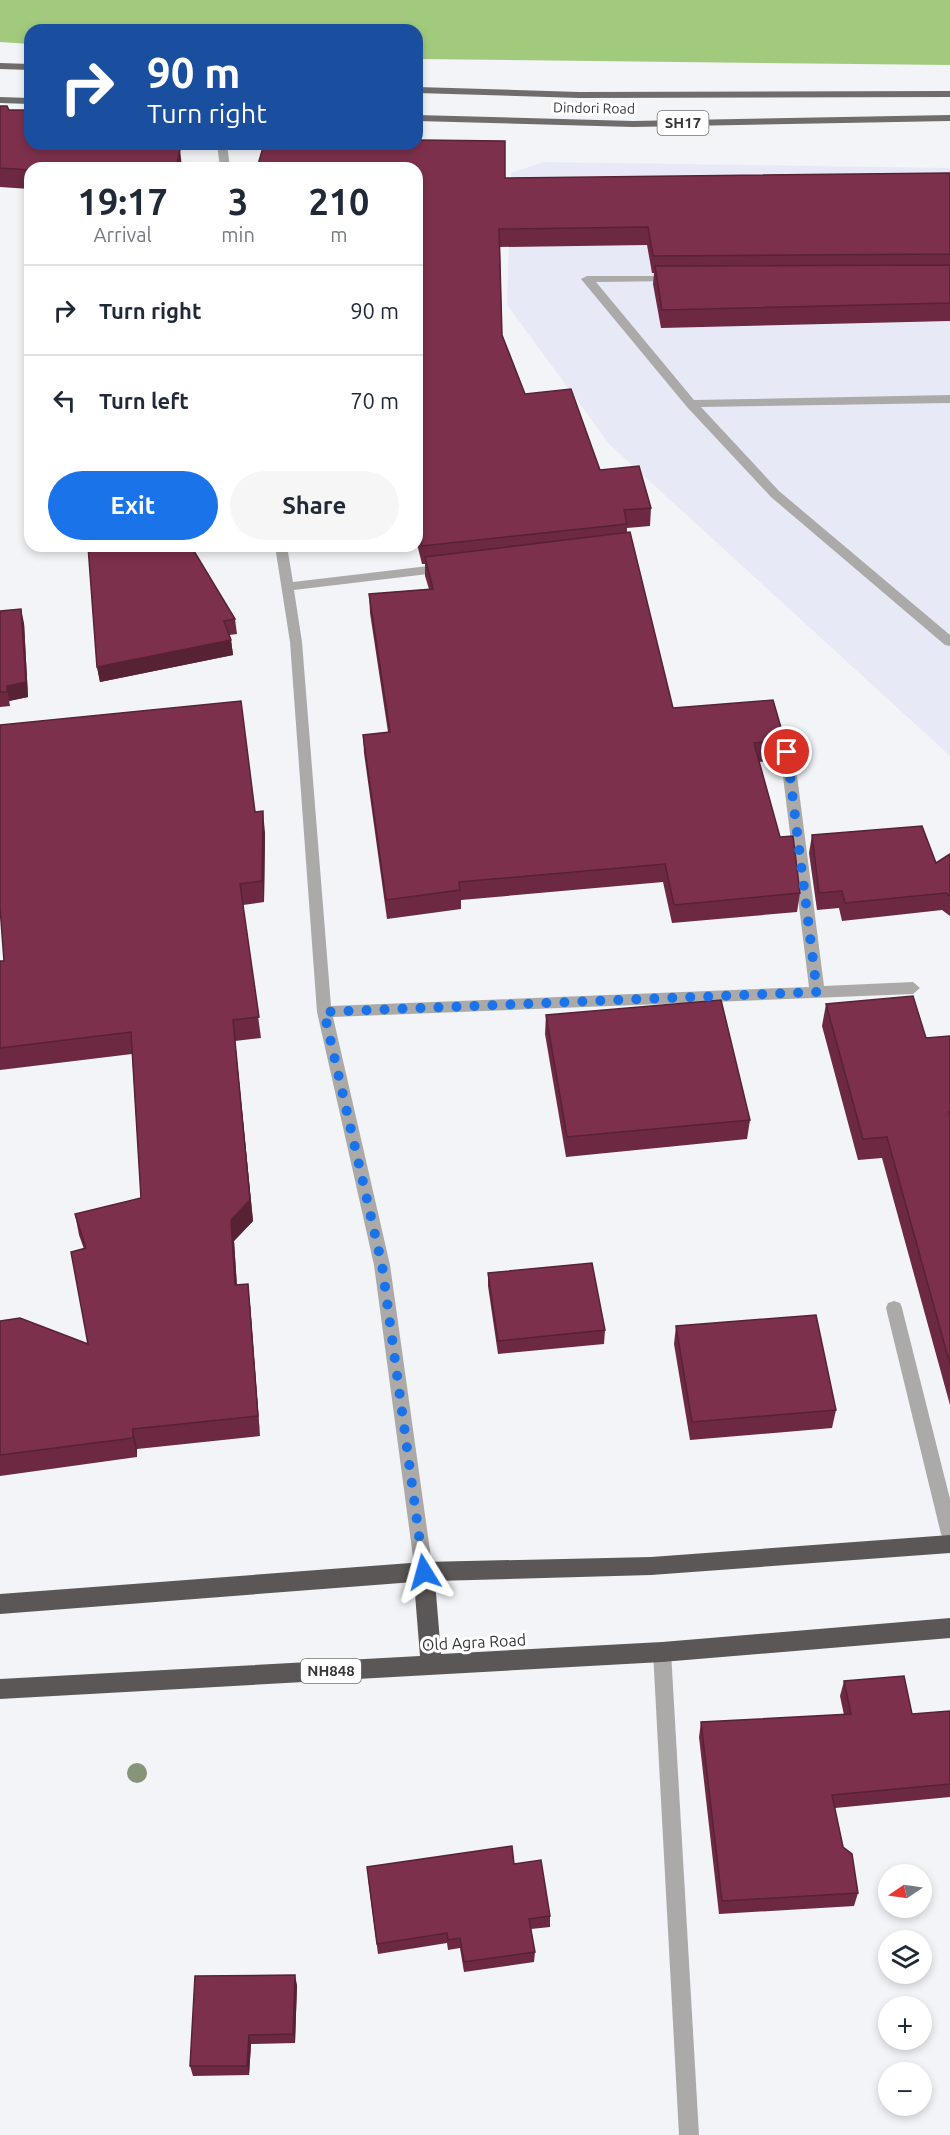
<!DOCTYPE html>
<html lang="en">
<head>
<meta charset="utf-8">
<style>
  body { margin:0; font-family:Ubuntu,sans-serif; background:#f6f6f7; color:#1f2937; height:100vh; display:flex; flex-direction:column; font-size:22px; white-space:nowrap }
  * { box-sizing:border-box; margin:0 }
  p { font-size:20px; color:#747a83 }
  .icon { flex:none; width:33px; height:33px; fill:none; stroke:currentColor; stroke-width:2; stroke-linecap:round; stroke-linejoin:round }
  .map { position:relative; flex:1; overflow:hidden }
  .details { position:absolute; left:24px; top:162px; width:399px; height:390px; display:flex; flex-direction:column; background:#fff; border-radius:18px; box-shadow:0 3px 9px #0003 }
  .details>* { flex:none }
  .hud { position:absolute; left:24px; top:24px; width:399px; height:126px; border-radius:18px; box-shadow:0 3px 9px #0003; background:#1a4fa0; color:#fff; overflow:hidden }
  .needle { width:39px; rotate:257deg }
  .tools { position:absolute; left:878px; top:1864px; display:grid; gap:12px }
  .tools a { display:grid; place-items:center; width:54px; height:54px; border-radius:50%; background:#fff; box-shadow:0 3px 9px #0003; font-size:30px }
  .pin { position:absolute; display:grid; place-items:center; width:51px; height:51px; color:#fff; margin:-26px; border:3px solid #fff; border-radius:50%; box-shadow:0 2px 6px #0007 }
  .me { position:absolute; width:66px; margin:-33px; rotate:352deg; stroke-linejoin:round; filter:drop-shadow(0 0 4px #0008) }
  .turn { display:flex; align-items:center; gap:21px; height:126px; padding:0 24px; font-size:27px }
  .turn .icon { width:78px; height:78px; stroke-width:2.5 }
  .turn b { display:block; font-size:42px; line-height:51px }
  .eta { display:flex; justify-content:space-evenly; align-items:center; height:102px; text-align:center }
  .eta b { font-size:36px; font-weight:600; line-height:42px }
  .cta { display:flex; gap:12px; margin-top:auto; padding:12px 24px }
  .cta a { flex:1; height:69px; border-radius:36px; background:#1a73e8; color:#fff; font-size:24px; font-weight:600; line-height:69px; text-align:center }
  .cta a+a { background:#f6f6f7; color:#1f2937 }
  ul { padding:0; list-style:none }
  li { display:flex; align-items:center; gap:18px; height:90px; padding:0 24px; border-top:2px solid #e0e1e3 }
  li div { flex:1 }
  li b { display:block; font-size:22px }
  li em { font-style:normal }
  .map>svg:first-child { display:block }
  .built { fill:#e7eaf6 }
  .forest { fill:#a2ca7d }
  .lines { fill:none; stroke-linecap:round; stroke-linejoin:round }
  .minor { fill:#acaaa9; fill-rule:evenodd }
  .major { fill:#706c6c; fill-rule:evenodd }
  .highway { fill:#5b5756; fill-rule:evenodd }
  .tree { fill:#869478 }
  .wall { fill:#6c2941 }
  .shaded-wall { fill:#582235 }
  .building { fill:#7d304c; stroke:#582235; stroke-width:1.5 }
  .route { stroke:#1a73e8; stroke-width:10; stroke-dasharray:0 18 }
  .labels { text-anchor:middle; stroke-width:6; stroke-linejoin:round; paint-order:stroke }
  .far-street-label { font-size:14px; fill:#363638; stroke:#fff }
  .shield { fill:#fff; stroke:#727274; stroke-width:1.5 }
  .shield-label { font-size:15px; font-weight:bold; fill:#363638 }
  .street-label { font-size:16px; fill:#363638; stroke:#fff }
</style>
</head>
<body>
<div class="map">
<svg width="950" height="2135" viewBox="0 0 950 2135">
  <rect width="100%" height="100%" fill="#f2f4f8"/>
  <polygon class="built" points="544,162 950,168 950,756 610,445 507,305 511,173"/>
  <polygon class="forest" points="0,0 950,0 950,65 417,59 417,30 30,30 30,44 0,42"/>
  <g class="lines">
    <g class="minor">
      <polygon points="217,144 227,144 230,168 220,168"/>
      <polygon points="674,276 678,277 678,281 596,282 694,400 950,395 950,403 701,407 779,491 950,635 950,646 945,645 771,497 687,407 581,279 587,276"/>
      <polygon points="275,546 287,546 293,582 445,564 451,568 445,572 294,590 302,642 331,1006 809,987 780,752 787,747 794,752 824,986 913,982 920,988 913,994 333,1017 390,1265 433,1572 430,1578 424,1580 418,1578 415,1572 374,1265 317,1012 290,642"/>
      <polygon points="894,1301 900,1303 902,1308 950,1499 950,1542 944,1539 941,1534 886,1308 888,1303"/>
      <polygon points="662,1644 668,1646 671,1652 699,2135 679,2135 653,1652 656,1646"/>
    </g>
    <g class="major">
      <polygon points="0,63 30,64 30,70 0,69"/>
      <polygon points="417,87 579,92 950,91 950,97 579,98 417,93"/>
      <polygon points="0,97 30,98 30,104 0,103"/>
      <polygon points="417,115 633,121 950,115 950,121 633,127 417,121"/>
    </g>
    <polygon class="highway" points="950,1535 950,1553 651,1575 435,1581 441,1654 662,1642 950,1618 950,1638 662,1662 0,1699 0,1679 420,1656 414,1582 0,1614 0,1594 424,1562 651,1557"/>
  </g>
  <circle class="tree" cx="137" cy="1773" r="10"/>
  <g class="wall">
    <polygon points="0,106 30,144 173,144 171,149 30,168 30,189 0,187"/>
    <polygon points="417,168 505,178 950,173 950,321 661,328 653,284 654,273 652,273 647,245 500,247 502,335 525,394 600,470 651,508 650,526 627,528 627,532 673,708 781,741 779,760 759,762 780,837 800,893 797,912 672,923 663,882 461,900 461,909 387,919 364,753 363,735 388,732 370,613 369,594 429,589 425,576 425,564 422,564 417,544"/>
    <polygon points="88,546 235,619 237,634 229,635 231,640 233,655 100,682 97,667"/>
    <polygon points="0,611 24,623 28,697 9,701 10,706 0,707"/>
    <polygon points="255,812 265,833 264,902 243,905 261,1038 235,1041 253,1221 234,1241 237,1285 250,1304 260,1436 137,1449 137,1457 0,1476 0,1321 88,1344 84,1249 79,1235 75,1214 141,1198 132,1054 0,1070 0,961 4,961"/>
    <polygon points="812,835 936,863 950,854 950,916 942,910 842,921 839,908 817,910 809,853"/>
    <polygon points="826,1004 926,1038 950,1036 950,1405 882,1158 858,1160 822,1026"/>
    <polygon points="546,1015 750,1120 747,1139 566,1157 545,1034"/>
    <polygon points="488,1273 605,1330 604,1344 498,1354 488,1286"/>
    <polygon points="676,1326 836,1410 832,1428 690,1440 674,1344"/>
    <polygon points="844,1681 912,1714 950,1713 950,1797 835,1808 843,1847 858,1893 854,1906 719,1914 699,1737 701,1722 844,1715 840,1696"/>
    <polygon points="514,1864 550,1916 550,1927 531,1929 535,1952 534,1962 464,1972 460,1948 448,1950 447,1943 378,1954 368,1878"/>
    <polygon points="297,1985 295,2043 251,2044 249,2075 193,2076 190,2066"/>
  </g>
  <g class="shaded-wall">
    <polygon points="166,144 173,144 167,168 164,149"/>
    <polygon points="180,149 182,168 176,168"/>
    <polygon points="21,609 24,623 28,697 9,701 10,706 7,686"/>
    <polygon points="231,640 233,655 100,682 97,667"/>
    <polygon points="263,811 265,833 264,902 262,881"/>
    <polygon points="233,1020 253,1221 234,1241 238,1305 235,1285 231,1220"/>
    <polygon points="248,1284 250,1304 260,1436 258,1416"/>
    <polygon points="133,1429 137,1449 137,1457 133,1438"/>
    <polygon points="295,1975 297,1985 295,2043 293,2034"/>
    <polygon points="249,2035 251,2044 249,2075 247,2066"/>
  </g>
  <g class="building">
    <polygon points="0,106 7,106 9,110 30,110 30,144 166,144 164,149 180,149 176,168 30,168 30,170 0,168"/>
    <polygon points="417,140 505,141 505,178 950,173 950,254 653,256 648,227 499,229 502,335 525,394 571,389 600,470 639,466 651,508 624,510 627,524 422,546 417,527 417,168 257,168 264,144 417,144"/>
    <polygon points="950,265 950,303 662,310 655,266"/>
    <polygon points="630,532 673,708 773,700 782,731 781,741 754,743 780,837 793,836 800,893 674,905 665,864 459,882 460,890 386,900 363,735 390,732 369,594 433,589 425,557"/>
    <polygon points="88,546 191,546 235,619 224,621 231,640 97,667"/>
    <polygon points="21,609 26,682 7,686 7,692 0,692 0,611"/>
    <polygon points="241,701 255,812 263,811 262,881 240,884 259,1017 233,1020 250,1200 231,1220 235,1285 248,1284 258,1416 133,1429 133,1438 0,1455 0,1321 20,1318 88,1344 71,1252 86,1248 75,1214 141,1198 131,1032 0,1048 0,961 4,961 0,907 0,725"/>
    <polygon points="922,826 936,863 950,854 950,896 946,893 845,903 842,891 819,893 812,835"/>
    <polygon points="913,996 926,1038 950,1036 950,1112 949,1112 950,1117 950,1364 887,1137 863,1139 826,1004"/>
    <polygon points="721,1000 750,1120 567,1137 546,1015"/>
    <polygon points="592,1263 605,1330 498,1341 488,1273"/>
    <polygon points="816,1315 836,1410 692,1422 676,1326"/>
    <polygon points="904,1676 912,1714 950,1711 950,1784 832,1795 843,1847 852,1854 858,1893 722,1901 701,1722 851,1714 844,1681"/>
    <polygon points="512,1846 514,1864 541,1860 550,1916 529,1919 535,1952 464,1962 460,1938 448,1940 447,1933 377,1944 367,1867"/>
    <polygon points="295,1975 293,2034 249,2035 247,2066 190,2066 195,1976"/>
  </g>
  <g class="lines">
    <polyline class="route" points="424,1572 382,1265 324,1012 817,992 787,752"/>
  </g>
  <g class="labels">
    <g class="far-street-label">
      <text transform="translate(594 108) rotate(1)" y="5">Dindori Road</text>
    </g>
    <g class="shield">
      <rect x="657.5" y="111" width="51" height="24" rx="4.5"/>
      <rect x="301" y="1659" width="60" height="24" rx="4.5"/>
    </g>
    <g class="shield-label">
      <text x="683" y="128">SH17</text>
      <text x="331" y="1676">NH848</text>
    </g>
    <g class="street-label">
      <text transform="translate(474 1642) rotate(-3)" y="6">Old Agra Road</text>
    </g>
  </g>
</svg>
<div class="tools">
<a><svg class="needle" viewBox="-14 -14 28 28"><path d="M0-13l5 13h-10z" fill="#e53935"/><path d="M0 13l5-13h-10z" fill="#747a83"/></svg></a>
<a><svg class="icon" aria-label="layers" viewBox="0 0 24 24"><path d="M12 4l9 5-9 5-9-5zM3 14l9 5 9-5"/></svg></a>
<a>+</a>
<a>−</a>
</div>
<div class="pin" style="left:787px;top:752px;background:#d93025"><svg class="icon" aria-label="arrive" viewBox="0 0 24 24"><path d="M6 21V4h12l-3 4 3 4H6"/></svg></div>
<svg class="me" style="left:424px;top:1572px" viewBox="-20 -20 40 40"><path d="M0-17L14 15 0 8-14 15z" fill="#1a73e8" stroke="#fff" stroke-width="4"/></svg>
<div class="hud">
<div class="turn"><svg class="icon" aria-label="right" viewBox="0 0 24 24"><path d="M7 20v-9h11M14 6l5 5-5 5"/></svg><div><b>90 m</b>Turn right</div></div>
</div>
<section class="details">
<div class="eta">
<div><b>19:17</b><p>Arrival</p></div>
<div><b>3</b><p>min</p></div>
<div><b>210</b><p>m</p></div>
</div>
<ul>
<li><svg class="icon" aria-label="right" viewBox="0 0 24 24"><path d="M7 20v-9h11M14 6l5 5-5 5"/></svg><div><b>Turn right</b></div><em>90 m</em></li>
<li><svg class="icon" aria-label="left" viewBox="0 0 24 24"><path d="M17 20v-9H6M10 6l-5 5 5 5"/></svg><div><b>Turn left</b></div><em>70 m</em></li>
</ul>
<div class="cta"><a>Exit</a><a>Share</a></div>
</section>
</div>
</body>
</html>
